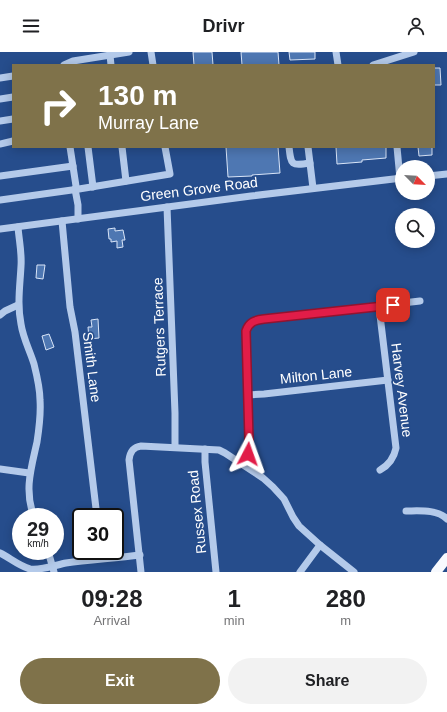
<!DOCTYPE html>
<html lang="en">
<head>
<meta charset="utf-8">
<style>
  body { margin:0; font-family:Helvetica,sans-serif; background:#f2f2f2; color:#202124; height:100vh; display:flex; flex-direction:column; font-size:15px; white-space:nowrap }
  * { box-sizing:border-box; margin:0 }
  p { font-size:13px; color:#757577 }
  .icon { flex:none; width:22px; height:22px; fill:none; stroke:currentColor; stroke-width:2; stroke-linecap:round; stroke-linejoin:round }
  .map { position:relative; height:520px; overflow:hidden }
  .sheet { display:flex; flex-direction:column; background:#fff; flex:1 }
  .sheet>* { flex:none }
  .top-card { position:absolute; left:12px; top:12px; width:423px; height:84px; border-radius:0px; box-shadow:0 2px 10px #0003; background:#7f724a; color:#fff; overflow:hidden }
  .needle { width:26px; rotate:114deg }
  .buttons { position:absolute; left:395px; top:108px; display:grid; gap:8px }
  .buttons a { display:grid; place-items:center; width:40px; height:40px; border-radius:50%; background:#fff; box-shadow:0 2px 10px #0003; font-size:20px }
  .speed { position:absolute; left:12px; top:456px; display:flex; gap:8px; font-size:20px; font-weight:700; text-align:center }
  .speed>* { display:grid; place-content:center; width:52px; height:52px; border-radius:50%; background:#fff; box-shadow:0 2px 10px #0003; line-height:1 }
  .speed small { font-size:10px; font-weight:400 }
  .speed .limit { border:2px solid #111; border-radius:6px; background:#fff; color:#111 }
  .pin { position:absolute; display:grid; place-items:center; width:34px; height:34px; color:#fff; margin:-17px; border-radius:8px; box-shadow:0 2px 6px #0006 }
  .me { position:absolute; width:44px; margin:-22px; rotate:4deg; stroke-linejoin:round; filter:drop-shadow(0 0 3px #0008) }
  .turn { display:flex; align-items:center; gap:14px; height:84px; padding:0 20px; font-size:18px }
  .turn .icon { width:52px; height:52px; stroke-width:2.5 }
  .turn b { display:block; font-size:28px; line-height:34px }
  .eta { display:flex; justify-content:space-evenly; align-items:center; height:68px; text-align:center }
  .eta b { font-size:24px; font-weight:800; line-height:28px }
  .primary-button { display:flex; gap:8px; margin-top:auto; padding:8px 20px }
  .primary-button a { flex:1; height:46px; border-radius:24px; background:#7f724a; color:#fff; font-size:16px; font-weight:800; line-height:46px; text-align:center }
  .primary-button a+a { background:#f2f2f2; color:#202124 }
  header { display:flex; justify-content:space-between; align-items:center; height:52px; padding:0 20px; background:#fff; font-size:18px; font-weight:800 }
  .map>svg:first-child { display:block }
  .building { fill:#4e77b2; stroke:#d9e5f8 }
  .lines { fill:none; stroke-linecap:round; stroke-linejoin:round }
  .minor { stroke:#b4caea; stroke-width:7 }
  .major { stroke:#f8fafe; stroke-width:10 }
  .route-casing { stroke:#92132f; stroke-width:10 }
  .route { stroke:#e11d48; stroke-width:7 }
  .labels { text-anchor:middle; stroke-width:3; stroke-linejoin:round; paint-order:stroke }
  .street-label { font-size:14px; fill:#fff; stroke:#264d8c }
</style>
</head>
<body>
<header><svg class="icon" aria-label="menu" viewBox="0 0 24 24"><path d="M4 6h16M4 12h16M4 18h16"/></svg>Drivr<svg class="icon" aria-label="person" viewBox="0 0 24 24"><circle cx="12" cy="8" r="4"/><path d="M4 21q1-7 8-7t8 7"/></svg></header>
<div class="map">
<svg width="447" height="520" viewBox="0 0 447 520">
  <rect width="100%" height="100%" fill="#264d8c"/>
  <g class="building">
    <polygon points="193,0 212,0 213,13 194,13"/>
    <polygon points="241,0 278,0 279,13 242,13"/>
    <polygon points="289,0 315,0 315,7 290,8"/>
    <polygon points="434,16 440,16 441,33 434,33"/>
    <polygon points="226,95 278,95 280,121 252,123 252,124 228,125"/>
    <polygon points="336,95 386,95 386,106 362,108 362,110 337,112"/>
    <polygon points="418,95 432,95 432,103 419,104"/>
    <polygon points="115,176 115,179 123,178 125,188 122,188 123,195 117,196 117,189 111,190 111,187 109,187 108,177"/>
    <polygon points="37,213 45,213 43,227 36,226"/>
    <polygon points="98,267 99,286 89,287 88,275 92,275 91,268"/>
    <polygon points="49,282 54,295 46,298 42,284"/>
  </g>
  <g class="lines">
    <g class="minor">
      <polyline points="151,0 153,13"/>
      <polyline points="336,0 338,13"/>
      <polyline points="110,3 111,13"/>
      <polyline points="64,13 73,9 129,0"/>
      <polyline points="373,13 414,0"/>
      <polyline points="0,26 13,24"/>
      <polyline points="0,47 13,45"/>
      <polyline points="0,69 13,67"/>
      <polyline points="0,92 13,89"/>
      <polyline points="70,95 76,134 75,137 78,153 78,167"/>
      <polyline points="88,95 93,135"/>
      <polyline points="122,95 126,129"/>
      <path d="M289,95C291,113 291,114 310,111"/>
      <polyline points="308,95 313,136"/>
      <polyline points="397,95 400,127"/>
      <polyline points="0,124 73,114"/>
      <polyline points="428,124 447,122"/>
      <polyline points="0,148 79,137 170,122 165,95"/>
      <polyline points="167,155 175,361 175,395"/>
      <polyline points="62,169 70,255 75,280 97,465"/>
      <path d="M18,175C19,188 22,201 21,214C20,234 17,252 21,272C23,286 30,299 34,312C37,324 40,336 40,348C41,362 39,377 37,390C31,417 24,438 34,465"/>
      <polyline points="0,177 251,144 402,126"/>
      <path d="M379,255L396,396C394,406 389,413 380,418"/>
      <polyline points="0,263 5,259 18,253"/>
      <polyline points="247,343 264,342 388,328"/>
      <polyline points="205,397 205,410 216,520"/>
      <path d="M242,412L248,402L249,393L246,279C250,269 254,269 264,267L420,249"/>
      <polyline points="0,417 29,421"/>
      <path d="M406,459C419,459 437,457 447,467"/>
      <polyline points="48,499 54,520"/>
      <path d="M0,501C10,506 19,514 30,517C39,519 56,513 66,511C90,508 115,506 140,503"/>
      <path d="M141,520L129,408C130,400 133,395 141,394L219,398L225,401L263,426L273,435L284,447L293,465L299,474L320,493L354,520"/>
      <polyline points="300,520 320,493"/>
    </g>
    <polyline class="major" points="436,520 447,506"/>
  </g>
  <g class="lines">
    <g class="route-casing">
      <path id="route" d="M248,402L249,388L246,279C249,270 255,268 264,267L393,253"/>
    </g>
    <use href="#route" class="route"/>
  </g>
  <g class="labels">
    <g class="street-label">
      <text transform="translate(199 137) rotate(-7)" y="5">Green Grove Road</text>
      <text transform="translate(159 275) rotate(-92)" y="5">Rutgers Terrace</text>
      <text transform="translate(92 315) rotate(83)" y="5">Smith Lane</text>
      <text transform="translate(316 323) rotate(-6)" y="5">Milton Lane</text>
      <text transform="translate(402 338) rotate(83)" y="5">Harvey Avenue</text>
      <text transform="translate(197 460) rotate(-96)" y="5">Russex Road</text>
    </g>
  </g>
</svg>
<div class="buttons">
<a><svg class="needle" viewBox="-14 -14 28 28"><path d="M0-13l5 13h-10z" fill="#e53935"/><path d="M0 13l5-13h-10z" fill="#757577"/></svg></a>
<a><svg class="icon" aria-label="search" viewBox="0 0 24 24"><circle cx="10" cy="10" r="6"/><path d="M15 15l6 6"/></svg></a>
</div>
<div class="speed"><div>29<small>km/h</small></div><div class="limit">30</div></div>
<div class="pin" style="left:393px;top:253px;background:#d93025"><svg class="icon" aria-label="arrive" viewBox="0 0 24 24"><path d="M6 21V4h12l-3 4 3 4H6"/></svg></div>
<svg class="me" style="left:248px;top:402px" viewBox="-20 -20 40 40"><path d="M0-17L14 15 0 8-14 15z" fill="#e11d48" stroke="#fff" stroke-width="4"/></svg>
<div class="top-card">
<div class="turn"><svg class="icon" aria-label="right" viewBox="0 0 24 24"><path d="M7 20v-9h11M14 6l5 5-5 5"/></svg><div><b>130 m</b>Murray Lane</div></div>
</div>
</div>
<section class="sheet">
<div class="eta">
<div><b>09:28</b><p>Arrival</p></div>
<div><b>1</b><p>min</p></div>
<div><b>280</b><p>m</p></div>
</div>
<div class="primary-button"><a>Exit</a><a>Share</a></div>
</section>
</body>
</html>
